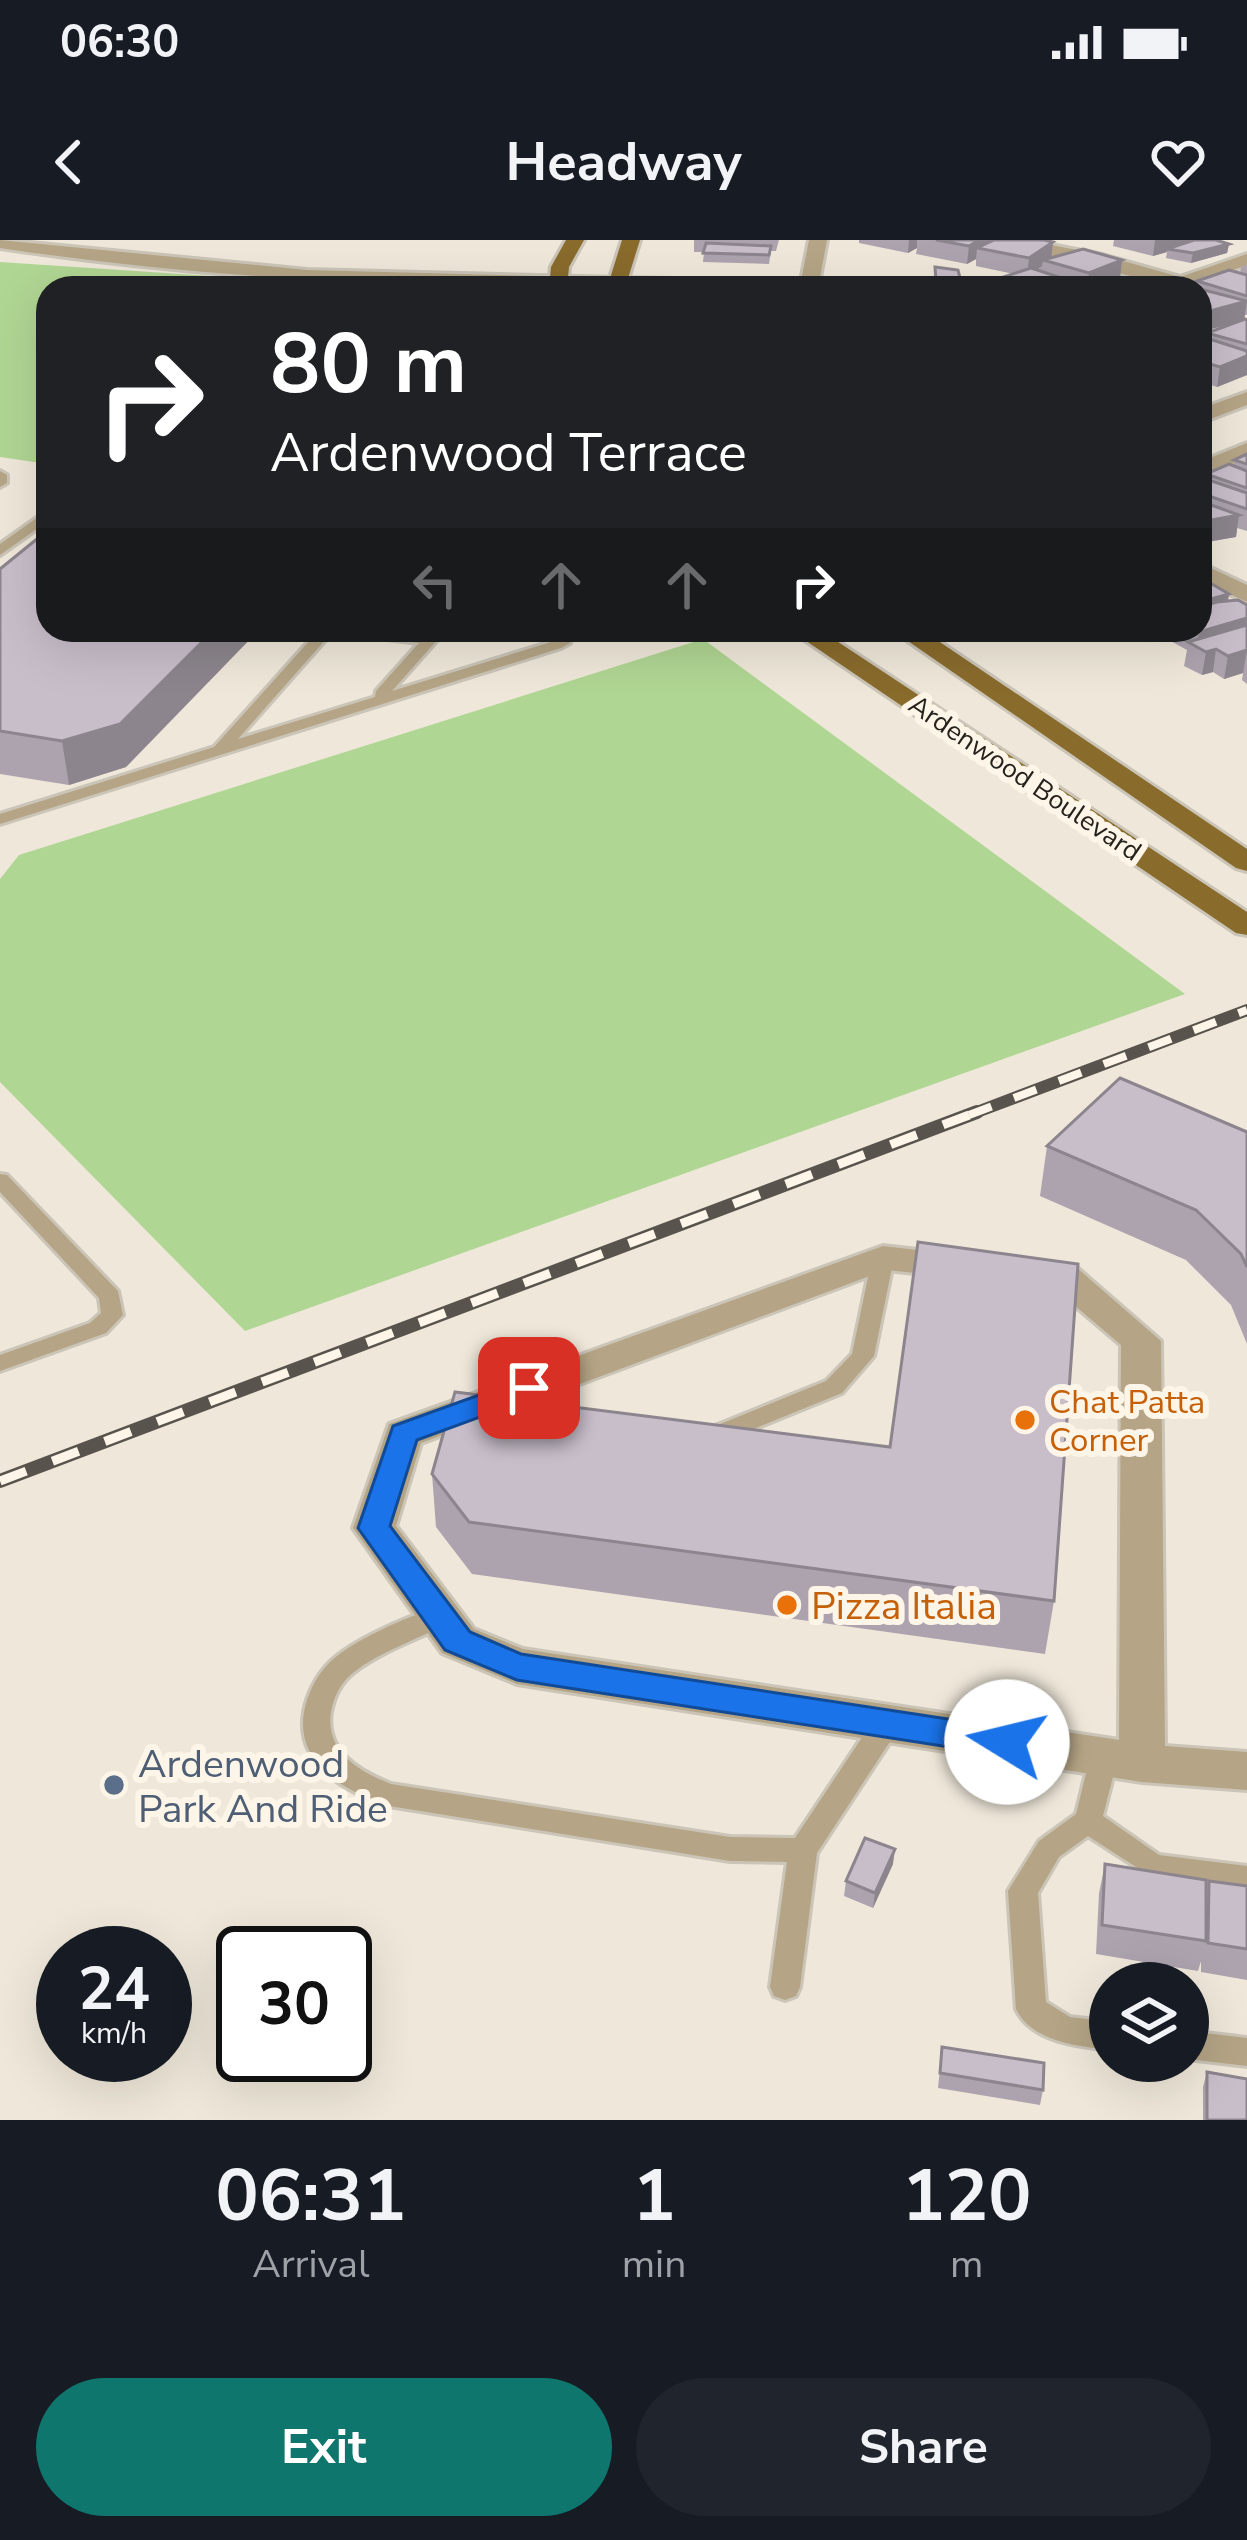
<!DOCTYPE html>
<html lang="en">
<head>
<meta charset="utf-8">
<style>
  body { margin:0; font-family:"Nunito Sans",sans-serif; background:#20242c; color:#f1f3f6; height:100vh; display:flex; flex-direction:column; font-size:45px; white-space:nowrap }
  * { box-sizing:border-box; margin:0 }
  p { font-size:39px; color:#9ea1a6 }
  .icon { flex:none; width:66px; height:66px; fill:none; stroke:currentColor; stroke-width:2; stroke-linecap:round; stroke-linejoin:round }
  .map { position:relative; height:1880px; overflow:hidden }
  .sheet { display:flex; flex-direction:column; background:#171b24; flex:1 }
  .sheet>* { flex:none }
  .top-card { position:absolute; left:36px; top:36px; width:1176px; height:366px; border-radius:36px; box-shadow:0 12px 48px #0002; background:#202124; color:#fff; overflow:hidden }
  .buttons { position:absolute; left:1089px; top:1722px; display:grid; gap:24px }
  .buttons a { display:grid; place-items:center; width:120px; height:120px; border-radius:50%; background:#171b24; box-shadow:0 12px 48px #0002; font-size:60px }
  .speed { position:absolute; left:36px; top:1686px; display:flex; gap:24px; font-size:60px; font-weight:700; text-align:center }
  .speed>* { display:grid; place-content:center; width:156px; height:156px; border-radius:50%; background:#171b24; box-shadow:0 12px 48px #0002; line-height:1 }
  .speed small { font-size:30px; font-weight:400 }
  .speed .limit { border:6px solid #111; border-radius:18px; background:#fff; color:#111 }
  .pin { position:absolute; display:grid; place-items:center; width:102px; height:102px; color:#fff; margin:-51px; border-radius:24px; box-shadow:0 6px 18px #0006 }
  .me { position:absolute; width:132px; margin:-66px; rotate:279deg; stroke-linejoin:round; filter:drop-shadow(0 0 9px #0008) }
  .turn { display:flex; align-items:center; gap:42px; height:252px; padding:0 36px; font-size:54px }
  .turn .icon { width:156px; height:156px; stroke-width:2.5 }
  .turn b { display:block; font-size:84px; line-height:102px }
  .lanes { display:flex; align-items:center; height:114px; padding:0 36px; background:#0003; justify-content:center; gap:60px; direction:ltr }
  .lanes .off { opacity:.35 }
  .eta { display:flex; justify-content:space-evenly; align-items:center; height:204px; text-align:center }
  .eta b { font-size:72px; font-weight:700; line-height:84px }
  .cta { display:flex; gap:24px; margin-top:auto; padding:24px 36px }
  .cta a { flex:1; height:138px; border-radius:72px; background:#0f766e; color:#fff; font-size:48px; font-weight:700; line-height:138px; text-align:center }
  .cta a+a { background:#20242c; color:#f1f3f6 }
  .status { display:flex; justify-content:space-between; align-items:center; height:84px; padding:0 60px; background:#171b24; direction:ltr }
  .status svg { height:33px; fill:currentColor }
  header { display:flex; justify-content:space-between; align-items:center; height:156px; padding:0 36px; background:#171b24; font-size:54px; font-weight:700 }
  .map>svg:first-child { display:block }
  .green { fill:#b0d693 }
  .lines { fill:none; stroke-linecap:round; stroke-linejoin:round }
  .service-casing { stroke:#cbc5b8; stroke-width:6 }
  .minor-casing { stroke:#cbc5b8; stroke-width:6 }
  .tertiary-casing { stroke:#cbc5b8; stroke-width:6 }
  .primary-casing { stroke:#cbc5b8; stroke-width:6 }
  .service { fill:#b5a586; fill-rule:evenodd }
  .minor { fill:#b5a586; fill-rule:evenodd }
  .tertiary { fill:#b5a586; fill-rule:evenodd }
  .primary { fill:#896b2c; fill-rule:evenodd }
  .rail-far1-casing { stroke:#58544d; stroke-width:12 }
  .rail-casing { stroke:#58544d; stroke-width:14 }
  .rail-far1 { stroke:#fdf5e8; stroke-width:8; stroke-dasharray:24; stroke-linecap:butt }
  .rail { stroke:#fdf5e8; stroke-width:9; stroke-dasharray:28; stroke-linecap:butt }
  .wall { fill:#aca3ae }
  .shaded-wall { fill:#8c858d }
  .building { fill:#c8beca; stroke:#8c858d; stroke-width:3 }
  .route { fill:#1a73e8; stroke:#114b97; stroke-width:3 }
  .food-dot { fill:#e8710a; stroke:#fdf5e8; stroke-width:4.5 }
  .service-dot { fill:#5c6f8a; stroke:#fdf5e8; stroke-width:4.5 }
  .labels { text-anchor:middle; stroke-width:12; stroke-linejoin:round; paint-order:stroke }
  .far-street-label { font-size:27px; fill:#26231e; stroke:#fdf5e8 }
  .food-label { font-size:33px; fill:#c56008; stroke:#fdf5e8; text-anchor:start }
  .near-food-label { font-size:39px; fill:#c56008; stroke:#fdf5e8; text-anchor:start }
  .near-service-label { font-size:39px; fill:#4e5e75; stroke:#fdf5e8; text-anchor:start }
</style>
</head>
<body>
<div class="status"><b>06:30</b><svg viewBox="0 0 49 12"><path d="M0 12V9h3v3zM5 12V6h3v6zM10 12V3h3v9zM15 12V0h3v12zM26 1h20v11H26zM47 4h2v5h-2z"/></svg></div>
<header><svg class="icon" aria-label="back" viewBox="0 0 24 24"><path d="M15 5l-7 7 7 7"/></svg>Headway<svg class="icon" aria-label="heart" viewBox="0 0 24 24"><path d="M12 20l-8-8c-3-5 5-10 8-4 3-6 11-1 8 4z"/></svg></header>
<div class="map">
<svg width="1247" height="1880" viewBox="0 0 1247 1880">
  <rect width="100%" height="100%" fill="#efe8da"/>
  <g class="green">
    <polygon points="0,22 389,48 48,48 48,224 0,217"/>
    <polygon points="703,399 1185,754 245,1091 0,842 0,639 19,615"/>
  </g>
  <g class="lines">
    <g class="service-casing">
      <g id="service">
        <polygon points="0,231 7,235 7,243 0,247"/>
        <polygon points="48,270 48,281 0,315 0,304"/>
        <polygon points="319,390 334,390 238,499 375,457 376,451 419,403 346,394 339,390 426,395 431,390 446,390 392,451 551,402 558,398 561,390 575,390 570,403 561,408 0,584 0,574 214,507"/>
        <polygon points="0,934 7,935 118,1051 123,1075 106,1093 0,1131 0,1115 90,1083 101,1073 99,1058 0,952"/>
        <polygon points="883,1011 894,1018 874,1116 842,1153 719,1203 703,1203 699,1197 703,1191 826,1141 852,1114 872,1018"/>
        <path d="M436,1368L445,1371L449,1378L445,1385C415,1400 380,1412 354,1432C341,1442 334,1456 331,1472C325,1511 358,1531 391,1544L730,1597L795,1598L877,1475L887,1472L897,1475L901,1483L897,1491L817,1613L800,1747L796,1756L785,1760L774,1756L770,1747L787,1622L730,1621L389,1566C347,1552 295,1525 304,1472C307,1455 316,1436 329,1423C351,1401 406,1377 436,1368Z"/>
        <path d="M1104,1506L1114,1509L1118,1517L1103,1576L1159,1615L1247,1626V1650L1153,1638L1088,1596L1059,1617L1038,1653L1046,1762L1070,1777L1110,1782V1810C1078,1806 1032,1802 1016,1769L1008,1651L1039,1601L1076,1574L1090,1517L1094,1509Z"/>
        <polygon points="1188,1791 1247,1798 1247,1826 1188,1819"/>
      </g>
    </g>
    <g class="minor-casing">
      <g id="minor">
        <polygon points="809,0 827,0 818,48 610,48 607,44 616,38 801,41"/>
        <polygon points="989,0 1026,0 1102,15 1180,37 1247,14 1247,25 1184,48 1158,48 1162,44"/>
        <polygon points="1247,152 1247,165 1200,183 1200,169"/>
        <polygon points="1247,203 1247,218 1200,237 1200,222"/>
        <polygon points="1200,323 1247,345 1247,362 1200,340"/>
        <polygon points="883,1006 978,1017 984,1026 978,1035 965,1038 886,1030 421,1203 396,1286 474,1389 523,1409 1119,1500 1121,1105 1053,1047 1019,1042 1013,1033 1019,1024 1032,1021 1076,1027 1161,1101 1165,1506 1247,1512 1247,1550 1142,1542 517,1444 442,1413 353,1288 389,1184"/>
      </g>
    </g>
    <g class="tertiary-casing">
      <path id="tertiary" d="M0,0L307,30L616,38L625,44L622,48C414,48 207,39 0,8Z"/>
    </g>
    <g class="primary-casing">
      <g id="primary">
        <polygon points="566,0 584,0 569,27 567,48 549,48 551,27"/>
        <polygon points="622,0 640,0 625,48 607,48"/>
        <polygon points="790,390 820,390 1247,672 1247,695 1236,693"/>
        <polygon points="892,390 922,390 1247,609 1247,631 1236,628"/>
      </g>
    </g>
    <use href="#service" class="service"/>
    <use href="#minor" class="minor"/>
    <use href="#tertiary" class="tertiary"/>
    <use href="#primary" class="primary"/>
    <g class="rail-far1-casing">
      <polyline id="rail-far1" points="969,875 1247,770"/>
    </g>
    <g class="rail-casing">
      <polyline id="rail" points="0,1241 977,872"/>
    </g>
    <use href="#rail-far1" class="rail-far1"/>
    <use href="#rail" class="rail"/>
  </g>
  <g class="wall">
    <polygon points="694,0 779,0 776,11 771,11 769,24 703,22 704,12 694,12"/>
    <polygon points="859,0 1044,0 1053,2 1051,17 1120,39 1096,48 966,48 991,45 991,41 1014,34 976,26 976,19 967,24 916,14 917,8 908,13 859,3"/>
    <polygon points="1114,0 1190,0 1189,2 1229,4 1227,13 1191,23 1166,18 1167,12 1153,16 1113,6"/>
    <polygon points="1247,25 1247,75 1245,75 1244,79 1247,80 1247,135 1217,147 1205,143 1204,150 1200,152 1200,96 1206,97 1207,93 1235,83 1200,92 1200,48 1197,48 1197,41 1240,33 1241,27"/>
    <polygon points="935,27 961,42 961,48 935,48"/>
    <polygon points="1247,214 1247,291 1237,288 1236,297 1200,302 1200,237 1205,239 1206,234 1234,226 1234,220"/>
    <polygon points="0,329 48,390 259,390 126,527 69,545 0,534"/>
    <polygon points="1229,354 1228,361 1247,365 1247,444 1242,440 1243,433 1224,439 1213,432 1202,435 1184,426 1187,410 1167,399 1168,392 1156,396 1142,390 1200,390"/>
    <polygon points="1247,892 1247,1104 1231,1065 1186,1020 1040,956 1047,906"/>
    <polygon points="432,1234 1054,1361 1045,1414 472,1334 436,1287"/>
    <polygon points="893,1624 873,1668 844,1656 846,1641"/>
    <polygon points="1105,1624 1206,1652 1209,1641 1247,1646 1247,1740 1201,1732 1201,1721 1198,1731 1096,1714 1099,1653"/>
    <polygon points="942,1807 1043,1850 1040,1865 938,1848"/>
    <polygon points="1207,1832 1247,1880 1203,1880 1203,1847"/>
  </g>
  <g class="shaded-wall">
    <polygon points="909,0 917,0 917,8 908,13"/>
    <polygon points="979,0 993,0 977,8 976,19 967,24 969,6"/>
    <polygon points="1155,0 1190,0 1189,5 1167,9 1167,12 1153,16"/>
    <polygon points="1053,2 1051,20 1043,20 1042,26 1027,37 1029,18"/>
    <polygon points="1229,4 1227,13 1191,23 1193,13"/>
    <polygon points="1122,20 1120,39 1096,48 1087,48 1089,33"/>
    <polygon points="1247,61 1244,80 1200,92 1203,73"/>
    <polygon points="1247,116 1247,135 1217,147 1220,127"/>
    <polygon points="1207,130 1204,150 1200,152 1200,133"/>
    <polygon points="1239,275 1236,297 1202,303 1206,281"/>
    <polygon points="1229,354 1225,376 1200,383 1200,362"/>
    <polygon points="1247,378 1247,400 1196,407 1199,392"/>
    <polygon points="214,390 259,390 126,527 69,545 62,501"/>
    <polygon points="1156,390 1168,390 1168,392 1156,396"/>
    <polygon points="1216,409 1213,432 1202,435 1206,412"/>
    <polygon points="1247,410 1243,433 1224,439 1228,416"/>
    <polygon points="895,1609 893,1624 873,1668 875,1653"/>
  </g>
  <g class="building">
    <polygon points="936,0 979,0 969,6"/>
    <polygon points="994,0 1044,0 1053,2 1029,18 977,8"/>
    <polygon points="1194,0 1216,0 1229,4 1193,13 1167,9"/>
    <polygon points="706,3 771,6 769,15 703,13"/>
    <polygon points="1083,9 1122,20 1089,33 1043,20"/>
    <polygon points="935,27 958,30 961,42 936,42"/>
    <polygon points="1031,28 1074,42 1057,48 1020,48 991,41"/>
    <polygon points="1229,30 1247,35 1247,56 1197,41"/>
    <polygon points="984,42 1000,48 966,48"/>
    <polygon points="769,45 769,48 701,48 701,46"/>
    <polygon points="1200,49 1247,61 1203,73 1200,72"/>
    <polygon points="1245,79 1247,80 1247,104 1207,93"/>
    <polygon points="1200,96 1247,111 1247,116 1220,127 1200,121"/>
    <polygon points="1247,214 1247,224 1234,220"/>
    <polygon points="1229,224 1247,231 1247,248 1206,234"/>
    <polygon points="1200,237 1247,253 1247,269 1200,253"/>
    <polygon points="1200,261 1239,275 1206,281 1200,279"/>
    <polygon points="48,290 48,390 214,390 120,484 62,501 0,491 0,329"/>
    <polygon points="1205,340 1229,354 1200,362 1200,342"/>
    <polygon points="1238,360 1247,365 1247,378 1199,392 1195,390 1200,390 1200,367 1217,362"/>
    <polygon points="1247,385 1247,410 1228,416 1216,409 1206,412 1188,402"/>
    <polygon points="1120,838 1247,892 1247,1027 1241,1014 1196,970 1047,906"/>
    <polygon points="918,1002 1078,1024 1054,1361 469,1282 432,1234 455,1152 890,1207"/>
    <polygon points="865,1598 895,1609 875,1653 846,1641"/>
    <polygon points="1105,1624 1206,1640 1206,1701 1102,1685"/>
    <polygon points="1209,1641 1247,1646 1247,1709 1208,1703"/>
    <polygon points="942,1807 1044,1823 1043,1850 940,1833"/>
    <polygon points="1207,1832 1247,1839 1247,1880 1207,1880"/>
  </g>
  <polygon class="route" points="529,1137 544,1148 540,1155 417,1200 390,1286 470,1392 521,1414 1007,1488 1020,1492 1025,1502 1020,1512 1007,1516 517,1440 445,1410 358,1288 393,1186"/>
  <g class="food-dot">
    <circle cx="1025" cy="1180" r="12"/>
    <circle cx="787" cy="1365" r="12"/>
  </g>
  <circle class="service-dot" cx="114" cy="1545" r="12"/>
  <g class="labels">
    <g class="far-street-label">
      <text transform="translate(1025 538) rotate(34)" y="9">Ardenwood Boulevard</text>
    </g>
    <g class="food-label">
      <text x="1049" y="1173">Chat Patta<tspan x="1049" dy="38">Corner</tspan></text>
    </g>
    <g class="near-food-label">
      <text x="811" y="1379">Pizza Italia</text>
    </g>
    <g class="near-service-label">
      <text x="138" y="1537">Ardenwood<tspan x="138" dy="45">Park And Ride</tspan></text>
    </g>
  </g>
</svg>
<div class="buttons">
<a><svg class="icon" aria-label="layers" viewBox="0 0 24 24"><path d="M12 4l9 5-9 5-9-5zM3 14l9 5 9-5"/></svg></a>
</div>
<div class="speed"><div>24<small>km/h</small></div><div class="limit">30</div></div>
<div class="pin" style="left:529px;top:1148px;background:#d93025"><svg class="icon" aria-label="arrive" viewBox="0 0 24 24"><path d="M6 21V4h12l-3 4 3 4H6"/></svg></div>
<svg class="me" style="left:1007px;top:1502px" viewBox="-20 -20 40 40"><circle r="19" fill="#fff"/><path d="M0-13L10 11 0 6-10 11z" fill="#1a73e8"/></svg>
<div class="top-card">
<div class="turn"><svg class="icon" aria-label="right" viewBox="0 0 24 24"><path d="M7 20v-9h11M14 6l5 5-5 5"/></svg><div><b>80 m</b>Ardenwood Terrace</div></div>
<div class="lanes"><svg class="icon off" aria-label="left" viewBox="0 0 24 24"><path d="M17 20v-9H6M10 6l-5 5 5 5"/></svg><svg class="icon off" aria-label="ahead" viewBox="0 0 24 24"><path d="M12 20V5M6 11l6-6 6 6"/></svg><svg class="icon off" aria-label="ahead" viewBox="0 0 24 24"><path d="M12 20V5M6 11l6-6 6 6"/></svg><svg class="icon" aria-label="right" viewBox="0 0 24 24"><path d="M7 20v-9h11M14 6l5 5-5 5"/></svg></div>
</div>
</div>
<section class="sheet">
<div class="eta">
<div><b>06:31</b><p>Arrival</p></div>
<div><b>1</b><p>min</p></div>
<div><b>120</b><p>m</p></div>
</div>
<div class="cta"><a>Exit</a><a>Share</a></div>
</section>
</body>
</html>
